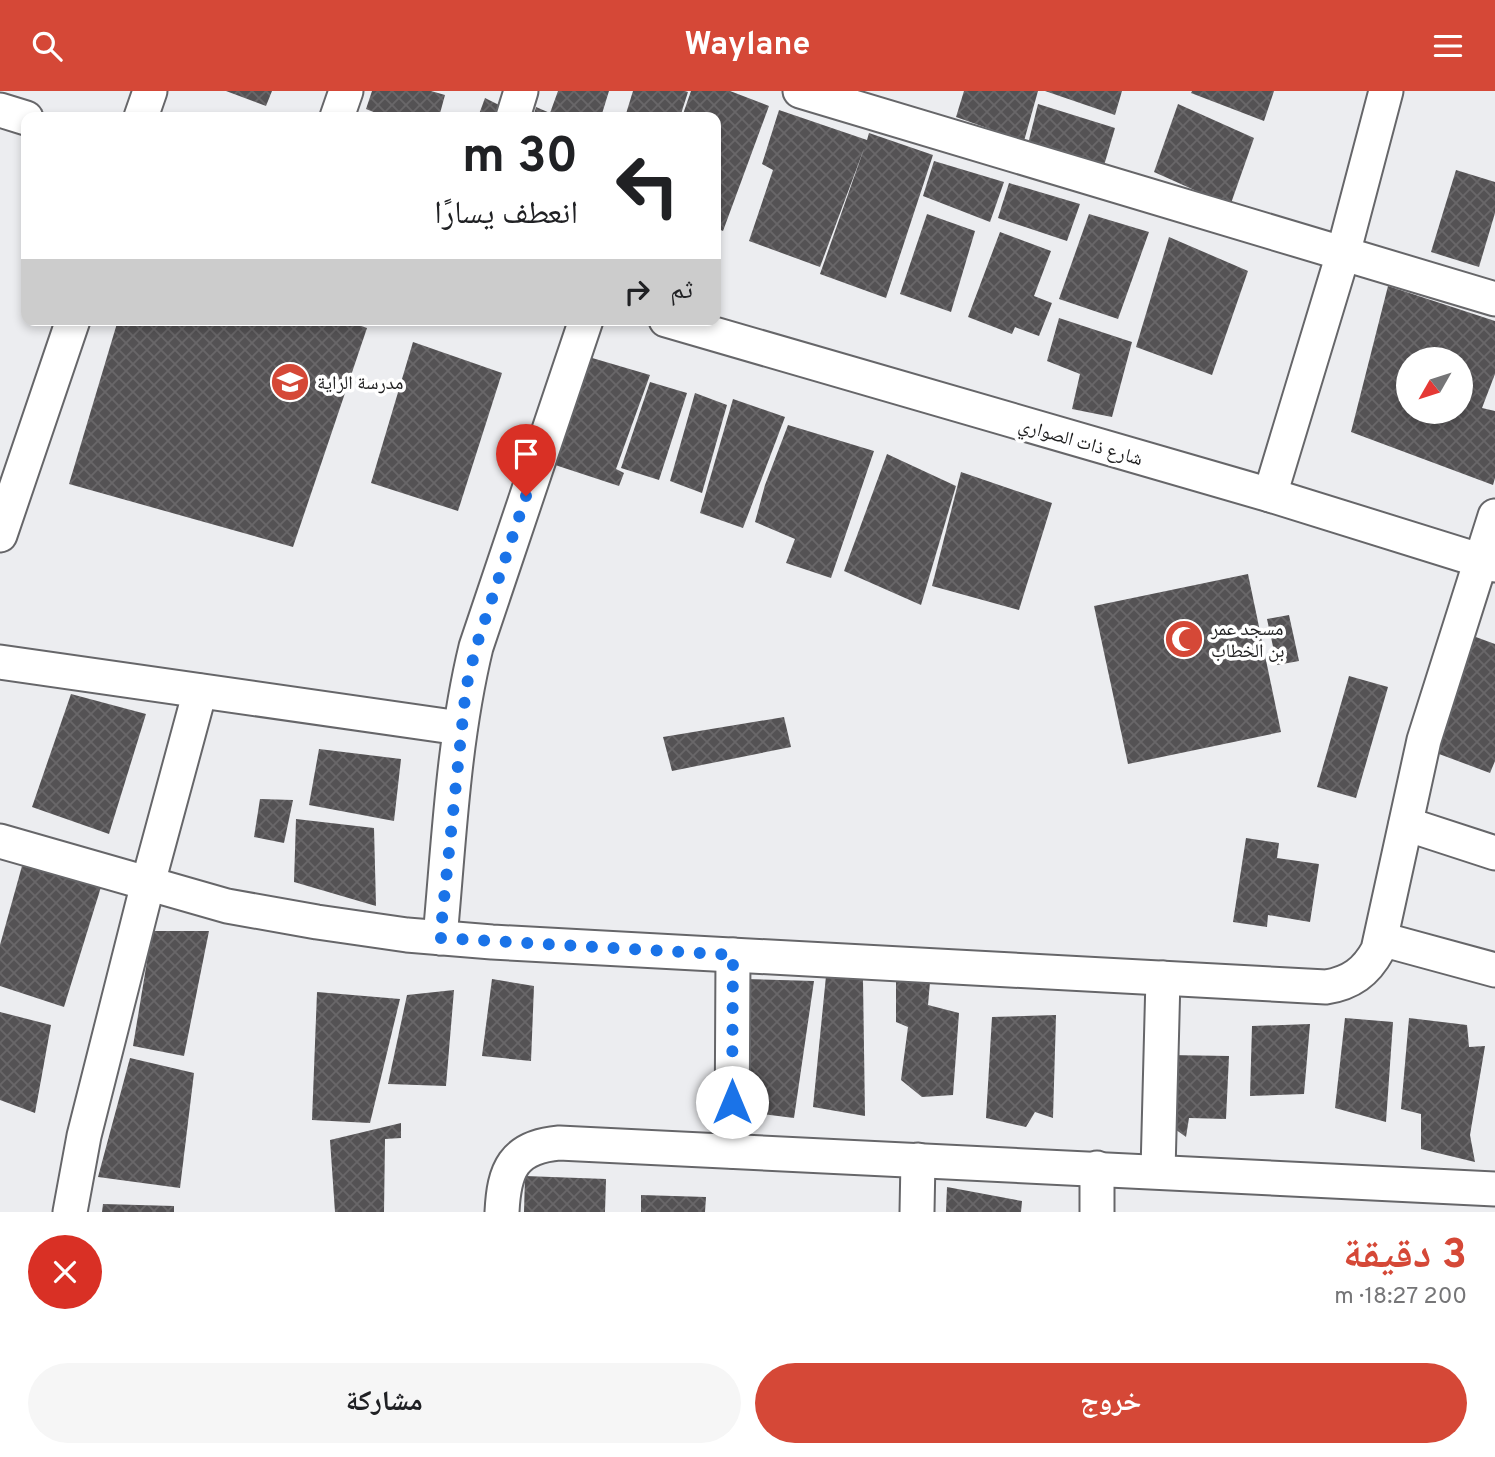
<!DOCTYPE html>
<html lang="ar">
<head>
<meta charset="utf-8">
<style>
  body { margin:0; font-family:Overpass,"Noto Naskh Arabic",sans-serif; background:#f6f6f6; color:#202124; direction:rtl; height:100vh; display:flex; flex-direction:column; font-size:26px; white-space:nowrap }
  * { box-sizing:border-box; margin:0 }
  p { font-size:23px; color:#757577 }
  .icon { flex:none; width:38px; height:38px; fill:none; stroke:currentColor; stroke-width:2; stroke-linecap:round; stroke-linejoin:round }
  .map { position:relative; height:1121px; overflow:hidden; direction:ltr }
  .details { display:flex; flex-direction:column; background:#fff; flex:1 }
  .details>* { flex:none }
  .guide { position:absolute; left:21px; top:21px; width:700px; height:214px; border-radius:14px; box-shadow:0 4px 10px #0003; direction:rtl; background:#fff; color:#202124; overflow:hidden }
  .needle { width:46px; rotate:231deg }
  .buttons { position:absolute; left:1396px; top:256px; display:grid; gap:14px }
  .buttons a { display:grid; place-items:center; width:77px; height:77px; border-radius:50%; background:#fff; box-shadow:0 4px 10px #0003; font-size:35px }
  .pin { position:absolute; display:grid; place-items:center; width:60px; height:60px; color:#fff; margin:-72px -30px; border-radius:50% 50% 50% 0; rotate:-45deg; box-shadow:0 0 7px #0007 }
  .pin .icon { rotate:45deg }
  .me { position:absolute; width:77px; margin:-38px; rotate:0deg; stroke-linejoin:round; filter:drop-shadow(0 0 5px #0008) }
  .turn { display:flex; align-items:center; gap:24px; height:147px; padding:0 28px; font-size:32px }
  .turn .icon { width:91px; height:91px; stroke-width:2.5 }
  .turn b { display:block; font-size:49px; line-height:60px }
  .then { display:flex; align-items:center; height:66px; padding:0 28px; background:#0003; gap:14px; font-size:26px }
  .round { display:grid; place-items:center; flex:none; width:74px; height:74px; border-radius:37px; background:#f6f6f6 }
  .headline { display:flex; align-items:center; justify-content:space-between; height:119px; padding:0 28px }
  h1 { font-size:42px; font-weight:700; line-height:52px; color:#d54837 }
  .action { display:flex; gap:14px; margin-top:auto; padding:14px 28px }
  .action a { flex:1; height:80px; border-radius:42px; background:#d54837; color:#fff; font-size:28px; font-weight:700; line-height:80px; text-align:center }
  .action a+a { background:#f6f6f6; color:#202124 }
  header { display:flex; justify-content:space-between; align-items:center; height:91px; padding:0 28px; background:#d54837; color:#fff; font-size:32px; font-weight:700 }
  .map>svg:first-child { display:block }
  .building { fill:url(#building-cross-hatch); fill-rule:evenodd }
  .lines { fill:none; stroke-linecap:round; stroke-linejoin:round }
  .street-casing { stroke:#666669; stroke-width:37 }
  .street { stroke:#fff; stroke-width:33 }
  .route { stroke:#1a73e8; stroke-width:12; stroke-dasharray:0 21.6 }
  .labels { text-anchor:middle; stroke-width:7; stroke-linejoin:round; paint-order:stroke }
  .poi-label { font-size:19px; fill:#202021; stroke:#fff; text-anchor:start }
  .street-label { font-size:19px; fill:#202021; stroke:#fff }
</style>
</head>
<body>
<header><svg class="icon" aria-label="menu" viewBox="0 0 24 24"><path d="M4 6h16M4 12h16M4 18h16"/></svg>Waylane<svg class="icon" aria-label="search" viewBox="0 0 24 24"><circle cx="10" cy="10" r="6"/><path d="M15 15l6 6"/></svg></header>
<div class="map">
<svg width="1495" height="1121" viewBox="0 0 1495 1121">
  <defs>
    <pattern id="building-cross-hatch" width="8" height="8" patternUnits="userSpaceOnUse" patternTransform="scale(1.75)"><rect width="8" height="8" fill="#545254"/><path d="M0 0l8 8M0 8l8-8" fill="none" stroke="#696769"/></pattern>
  </defs>
  <rect width="100%" height="100%" fill="#ecedf0"/>
  <g class="building">
    <polygon points="226,0 272,0 266,15"/>
    <polygon points="372,0 431,0 445,4 439,26 386,26 366,18"/>
    <polygon points="558,0 609,0 601,26 586,26 577,22 575,26 533,26 536,16 550,22"/>
    <polygon points="633,0 685,0 688,1 680,26 625,26"/>
    <polygon points="691,0 730,0 769,15 723,140 716,137 716,26 682,26"/>
    <polygon points="964,0 1038,0 1024,50 956,26"/>
    <polygon points="1045,0 1122,0 1115,24"/>
    <polygon points="1192,0 1274,0 1264,30 1191,2"/>
    <polygon points="485,7 501,15 497,26 478,26"/>
    <polygon points="1038,13 1115,37 1103,78 1028,53"/>
    <polygon points="1178,13 1254,47 1230,115 1154,81"/>
    <polygon points="779,19 867,49 869,42 933,64 886,207 820,183 865,55 820,176 749,150 773,79 762,73"/>
    <polygon points="934,70 1004,91 990,131 923,105"/>
    <polygon points="1456,79 1495,91 1495,122 1479,176 1431,161"/>
    <polygon points="1009,92 1080,113 1067,150 998,127"/>
    <polygon points="927,123 975,140 951,221 900,203"/>
    <polygon points="1089,123 1149,141 1118,228 1059,208"/>
    <polygon points="1000,141 1051,160 1034,205 1052,212 1039,245 1015,236 1012,243 968,226"/>
    <polygon points="1169,146 1248,180 1212,284 1136,256"/>
    <path d="M1388,195L1495,230V283L1482,317L1495,320V387L1493,394L1351,341ZM1409,268H1461V320H1409Z"/>
    <polygon points="1059,227 1132,251 1112,326 1072,318 1080,283 1047,270"/>
    <polygon points="118,229 344,229 367,237 293,456 69,393"/>
    <polygon points="413,251 502,282 458,420 371,392"/>
    <polygon points="582,264 650,284 616,378 624,382 619,395 546,371"/>
    <polygon points="650,291 687,302 659,389 621,377"/>
    <polygon points="695,302 727,314 702,402 670,390"/>
    <polygon points="733,308 785,326 743,437 700,422"/>
    <polygon points="788,334 874,360 831,487 786,472 795,448 755,431 765,394"/>
    <polygon points="887,363 956,395 921,514 844,480"/>
    <polygon points="961,381 1052,412 1019,519 932,495"/>
    <polygon points="1248,483 1281,641 1128,673 1094,515"/>
    <polygon points="1289,524 1299,570 1277,574 1267,528"/>
    <polygon points="1473,545 1495,553 1495,670 1490,682 1431,660"/>
    <polygon points="1349,585 1388,596 1356,707 1317,696"/>
    <polygon points="71,603 146,623 109,743 32,716"/>
    <polygon points="784,626 791,656 672,680 663,646"/>
    <polygon points="319,658 401,668 394,730 309,714"/>
    <polygon points="260,708 293,709 284,752 254,746"/>
    <polygon points="296,728 374,737 376,815 294,791"/>
    <polygon points="1246,747 1279,752 1277,767 1319,773 1310,831 1268,824 1267,836 1233,831"/>
    <polygon points="22,775 101,796 64,916 0,895 0,854"/>
    <polygon points="152,840 209,840 184,965 133,955"/>
    <polygon points="826,885 863,889 865,1025 813,1016"/>
    <polygon points="492,888 534,895 531,970 482,965"/>
    <polygon points="744,888 814,890 794,1027 737,1020"/>
    <polygon points="896,890 930,891 928,914 959,922 953,1004 922,1006 901,989 908,936 896,931"/>
    <polygon points="454,899 446,995 388,993 407,904"/>
    <polygon points="317,901 400,908 370,1032 312,1029"/>
    <polygon points="0,921 51,934 35,1022 0,1009"/>
    <polygon points="1056,924 1053,1027 1035,1021 1026,1036 986,1027 992,926"/>
    <polygon points="1345,927 1393,931 1386,1031 1335,1017"/>
    <polygon points="1409,927 1467,934 1469,956 1485,955 1470,1044 1475,1071 1421,1058 1421,1023 1401,1018"/>
    <polygon points="1310,933 1304,1003 1250,1005 1252,935"/>
    <polygon points="1168,964 1229,965 1226,1028 1189,1027 1186,1046 1168,1033"/>
    <polygon points="130,967 194,982 180,1097 98,1086"/>
    <polygon points="401,1032 401,1047 385,1048 384,1121 335,1121 330,1049"/>
    <polygon points="525,1085 606,1088 605,1121 524,1121"/>
    <polygon points="947,1096 1022,1110 1021,1121 946,1121"/>
    <polygon points="641,1104 706,1106 705,1121 641,1121"/>
    <polygon points="103,1113 174,1115 174,1121 102,1121"/>
  </g>
  <g class="lines">
    <g class="street-casing">
      <g id="street">
        <polyline points="800,0 1495,208"/>
        <polyline points="0,19 26,27"/>
        <polyline points="141,26 150,0"/>
        <polyline points="337,26 346,0"/>
        <polyline points="513,26 521,0"/>
        <polyline points="666,229 1270,404 1495,474"/>
        <polyline points="1270,404 1343,163 1386,0"/>
        <polyline points="0,444 73,229"/>
        <polyline points="0,571 460,637"/>
        <polyline points="1406,733 1495,762"/>
        <path d="M0,750L227,815L317,831L407,844L492,851L1326,896C1351,892 1366,881 1378,859L1424,649L1495,425"/>
        <path d="M440,847C449,750 453,651 476,556L586,229"/>
        <polyline points="1381,848 1495,879"/>
        <polyline points="732,1060 733,864"/>
        <polyline points="1097,1077 1097,1121"/>
        <polyline points="1158,1080 1163,887"/>
        <polyline points="70,1121 84,1045 148,792 200,600"/>
        <path d="M502,1121C504,1079 513,1056 559,1052L1495,1098"/>
        <polyline points="917,1121 918,1069"/>
      </g>
    </g>
    <use href="#street" class="street"/>
  </g>
  <g class="lines">
    <polyline class="route" points="526,405 476,556 466,597 440,847 733,864 732,1011"/>
  </g>
  <defs>
    <g id="school-disc" transform="scale(2.0125)"><circle r="9.5" fill="#d54837" stroke="#fff"/><path d="M0-5L7-2L0 1L-7-2ZM-4 1L0 2.5L4 1V4Q0 6-4 4Z" fill="#fff"/></g>
    <g id="mosque-disc" transform="scale(2.0125)"><circle r="9.5" fill="#d54837" stroke="#fff"/><path d="M3.5-4.9A6 6 0 1 0 3.5 4.9A5 5 0 1 1 3.5-4.9Z" fill="#fff"/></g>
  </defs>
  <g fill-rule="evenodd">
    <use href="#school-disc" x="290" y="291"/>
    <use href="#mosque-disc" x="1184" y="548"/>
  </g>
  <g class="labels">
    <g class="poi-label">
      <text x="317" y="298">مدرسة الراية</text>
      <text x="1211" y="544">مسجد عمر<tspan x="1211" dy="22">بن الخطاب</tspan></text>
    </g>
    <g class="street-label">
      <text transform="translate(1081 350) rotate(16)" y="7">شارع ذات الصواري</text>
    </g>
  </g>
</svg>
<div class="buttons">
<a><svg class="needle" viewBox="-14 -14 28 28"><path d="M0-13l5 13h-10z" fill="#e53935"/><path d="M0 13l5-13h-10z" fill="#757577"/></svg></a>
</div>
<div class="pin" style="left:526px;top:405px;background:#d93025"><svg class="icon" aria-label="arrive" viewBox="0 0 24 24"><path d="M6 21V4h12l-3 4 3 4H6"/></svg></div>
<svg class="me" style="left:732px;top:1011px" viewBox="-20 -20 40 40"><circle r="19" fill="#fff"/><path d="M0-13L10 11 0 6-10 11z" fill="#1a73e8"/></svg>
<div class="guide">
<div class="turn"><svg class="icon" aria-label="left" viewBox="0 0 24 24"><path d="M17 20v-9H6M10 6l-5 5 5 5"/></svg><div><b>30 m</b>انعطف يسارًا</div></div>
<div class="then">ثم<svg class="icon" aria-label="right" viewBox="0 0 24 24"><path d="M7 20v-9h11M14 6l5 5-5 5"/></svg></div>
</div>
</div>
<section class="details">
<div class="headline"><div><h1>3 دقيقة</h1><p>200 m · 18:27</p></div><a class="round" style="background:#d93025;color:#fff"><svg class="icon" aria-label="close" viewBox="0 0 24 24"><path d="M6 6l12 12M18 6L6 18"/></svg></a></div>
<div class="action"><a>خروج</a><a>مشاركة</a></div>
</section>
</body>
</html>
